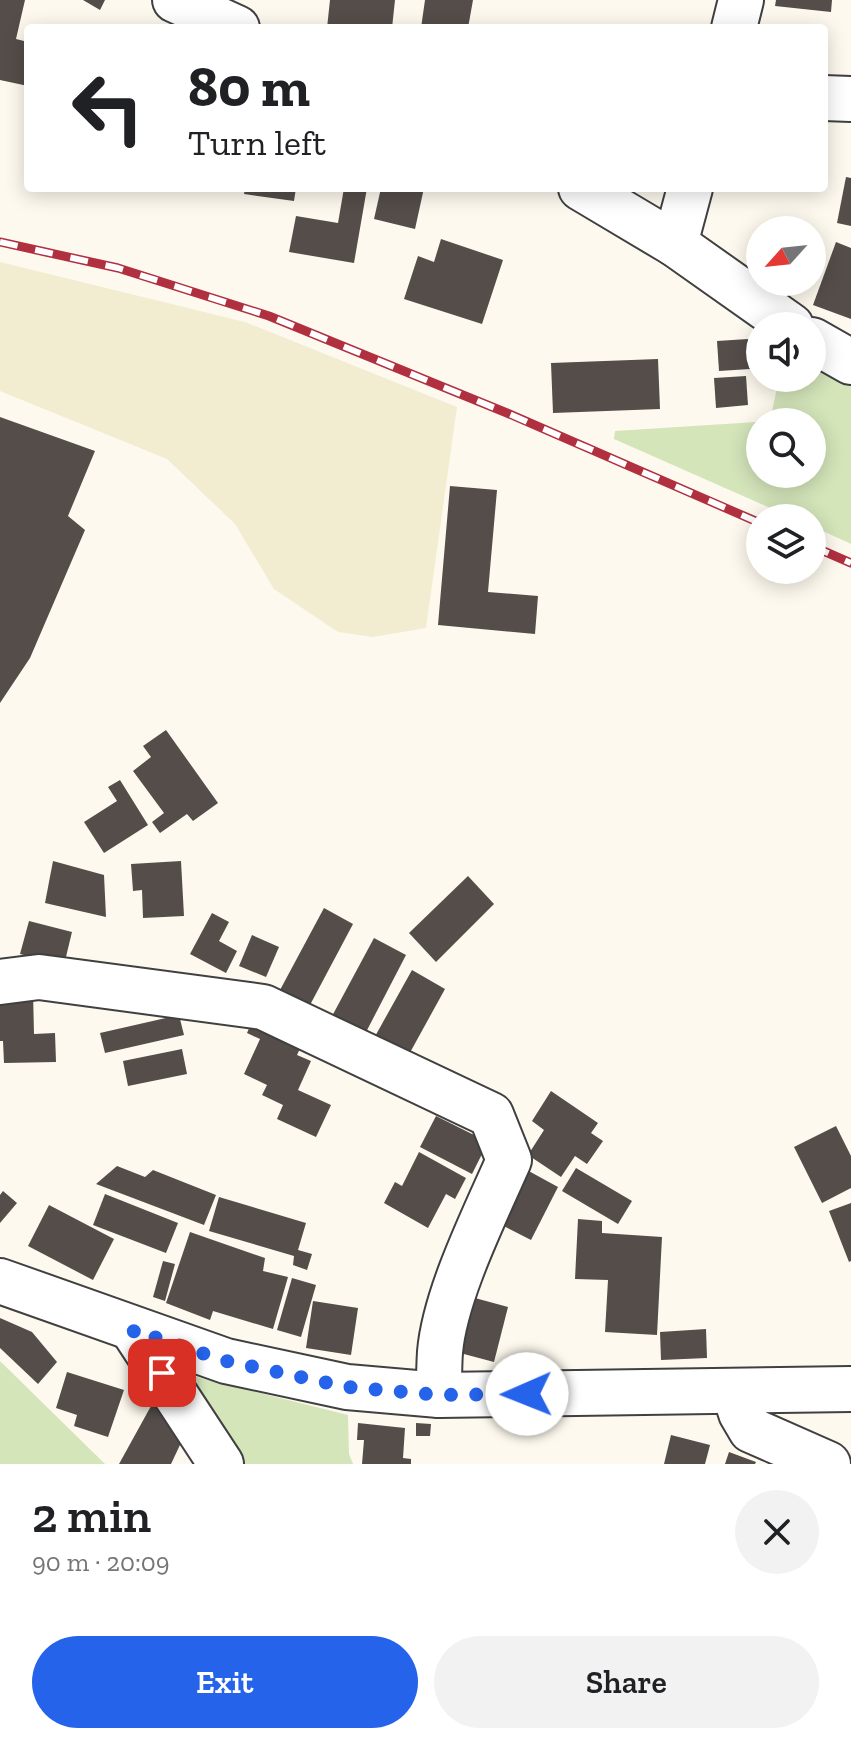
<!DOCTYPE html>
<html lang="en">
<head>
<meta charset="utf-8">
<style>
  body { margin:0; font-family:"Zilla Slab",serif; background:#f2f2f2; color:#202124; height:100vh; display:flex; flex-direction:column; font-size:30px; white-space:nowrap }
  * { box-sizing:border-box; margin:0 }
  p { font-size:26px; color:#757577 }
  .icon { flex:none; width:44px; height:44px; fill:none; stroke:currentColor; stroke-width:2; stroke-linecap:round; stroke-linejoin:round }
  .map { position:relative; height:1464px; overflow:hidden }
  .sheet { display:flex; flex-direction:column; background:#fff; flex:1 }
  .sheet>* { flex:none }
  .guide { position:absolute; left:24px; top:24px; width:804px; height:168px; border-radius:8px; box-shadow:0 4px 20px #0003; background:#fff; color:#202124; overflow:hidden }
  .needle { width:52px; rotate:243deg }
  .tools { position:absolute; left:746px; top:216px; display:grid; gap:16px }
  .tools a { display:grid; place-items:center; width:80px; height:80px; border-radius:50%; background:#fff; box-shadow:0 4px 20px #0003; font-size:40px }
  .pin { position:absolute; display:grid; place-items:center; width:68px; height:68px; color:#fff; margin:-34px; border-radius:16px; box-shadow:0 4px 12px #0006 }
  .me { position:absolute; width:88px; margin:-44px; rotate:269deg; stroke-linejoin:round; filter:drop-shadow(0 0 6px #0008) }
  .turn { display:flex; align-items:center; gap:28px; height:168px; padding:0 32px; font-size:36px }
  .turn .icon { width:104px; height:104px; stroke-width:2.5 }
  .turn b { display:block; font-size:56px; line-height:68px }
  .round { display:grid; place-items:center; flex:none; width:84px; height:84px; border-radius:42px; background:#f2f2f2 }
  .headline { display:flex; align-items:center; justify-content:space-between; height:136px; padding:0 32px }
  h1 { font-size:48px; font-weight:600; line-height:60px }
  .cta { display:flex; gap:16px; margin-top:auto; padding:16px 32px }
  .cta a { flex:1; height:92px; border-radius:48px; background:#2563eb; color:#fff; font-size:32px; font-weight:600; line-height:92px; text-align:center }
  .cta a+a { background:#f2f2f2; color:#202124 }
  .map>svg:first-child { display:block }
  .farmland { fill:#f2ecd0 }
  .green { fill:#d4e5ba; fill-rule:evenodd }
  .building { fill:#544d4a }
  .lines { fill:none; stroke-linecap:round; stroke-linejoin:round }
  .minor-casing { stroke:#404040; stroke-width:48 }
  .minor { stroke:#fff; stroke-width:44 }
  .rail-casing { stroke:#b13040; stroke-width:9 }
  .rail { stroke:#fff; stroke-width:6; stroke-dasharray:18; stroke-linecap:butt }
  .route { stroke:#2563eb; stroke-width:14; stroke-dasharray:0 25.2 }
</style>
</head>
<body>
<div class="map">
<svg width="851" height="1464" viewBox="0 0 851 1464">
  <rect width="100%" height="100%" fill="#fef9ee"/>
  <polygon class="farmland" points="0,262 245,322 457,407 426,628 373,637 338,632 274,589 235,524 167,459 0,391"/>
  <g class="green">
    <path d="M812,360L851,378V544L812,526V518H793L614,439L615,431L770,421L779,378H812ZM760,422H812V474H760Z"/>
    <polygon points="0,1361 105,1464 0,1464"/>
    <polygon points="192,1376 348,1415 349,1454 353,1464 240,1464 201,1392 190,1382"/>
  </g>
  <g class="building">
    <polygon points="0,0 25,0 16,39 28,42 28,86 0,80"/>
    <polygon points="83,0 105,0 100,10"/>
    <polygon points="330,0 395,0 392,28 327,28"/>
    <polygon points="425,0 473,0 468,28 421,28"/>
    <polygon points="776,0 832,0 831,12 775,6"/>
    <polygon points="846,177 851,178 851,226 837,223"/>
    <polygon points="245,188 296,188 294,201 244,194"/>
    <polygon points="344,188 367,188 354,263 289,252 296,216 338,223"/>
    <polygon points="381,188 424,188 415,229 374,219"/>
    <polygon points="441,239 503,260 482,324 404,299 418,256 434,262"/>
    <polygon points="836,242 851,248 851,319 813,305"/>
    <polygon points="748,339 750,369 719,371 717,341"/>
    <polygon points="658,359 660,409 553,413 551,363"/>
    <polygon points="746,376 748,405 716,408 714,378"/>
    <polygon points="0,417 95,451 68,516 85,530 30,658 0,703"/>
    <polygon points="450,486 497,490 488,592 538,596 535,634 438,625"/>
    <polygon points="166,730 218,803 193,821 187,814 160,833 152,822 164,813 133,771 151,757 143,746"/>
    <polygon points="120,780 148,825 104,853 84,822 117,801 108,787"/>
    <polygon points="53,861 104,875 106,917 45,903"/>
    <polygon points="181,861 184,916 143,918 142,890 133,891 131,864"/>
    <polygon points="468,876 494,904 436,962 409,933"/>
    <polygon points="324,908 353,924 310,1005 280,990"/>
    <polygon points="212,913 229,922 219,941 237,951 226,973 190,954"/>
    <polygon points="29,921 72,932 64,965 20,954"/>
    <polygon points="252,935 279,947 266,977 239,966"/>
    <polygon points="374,938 406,955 364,1036 331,1018"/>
    <polygon points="412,970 445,989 407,1058 373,1040"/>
    <polygon points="0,992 33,992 34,1034 55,1033 56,1062 4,1063 3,1041 0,1041"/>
    <polygon points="179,1015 184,1035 105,1053 100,1033"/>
    <polygon points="254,1017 304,1040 297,1055 311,1061 298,1090 331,1105 316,1137 277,1119 283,1105 262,1095 267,1085 244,1074 260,1039 247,1033"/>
    <polygon points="182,1049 187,1074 128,1086 123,1061"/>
    <polygon points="551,1091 598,1123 591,1133 603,1141 587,1164 575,1156 561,1177 528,1155 544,1130 532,1121"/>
    <polygon points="436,1116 488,1142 472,1174 420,1147"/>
    <polygon points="836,1126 851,1156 851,1188 822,1203 794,1147"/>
    <polygon points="419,1152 466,1178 455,1199 446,1194 428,1228 384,1203 395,1182 402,1186"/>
    <polygon points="117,1166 145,1177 153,1170 216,1195 204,1225 96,1184"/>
    <polygon points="576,1168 632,1201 618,1224 562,1191"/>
    <polygon points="525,1169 558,1187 531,1240 498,1223"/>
    <polygon points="3,1191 17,1203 0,1223 0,1195"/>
    <polygon points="105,1194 178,1223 166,1253 93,1225"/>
    <polygon points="219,1197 306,1223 298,1250 312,1254 307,1270 293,1265 294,1256 209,1231"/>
    <polygon points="851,1203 851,1261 849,1262 829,1211"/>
    <polygon points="49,1205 114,1239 93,1280 28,1246"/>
    <polygon points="578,1219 602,1221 602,1233 662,1237 657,1335 605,1332 608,1280 575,1279"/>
    <polygon points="190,1232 265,1258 263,1271 288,1277 273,1329 213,1311 210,1320 166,1303"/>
    <polygon points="163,1261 175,1264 165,1301 153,1297"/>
    <polygon points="292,1278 316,1285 301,1337 277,1330"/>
    <polygon points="475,1298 508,1307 494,1362 460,1353"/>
    <polygon points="313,1301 358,1308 351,1355 306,1348"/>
    <polygon points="0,1318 32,1332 57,1362 38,1384 0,1348"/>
    <polygon points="706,1329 707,1358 661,1360 660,1332"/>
    <polygon points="67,1372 124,1390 108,1437 74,1426 77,1415 56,1408"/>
    <polygon points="156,1397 188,1428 171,1464 119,1464"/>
    <polygon points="358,1423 405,1428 403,1458 411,1459 411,1464 362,1464 364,1440 357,1440"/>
    <polygon points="416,1423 431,1424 430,1436 416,1436"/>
    <polygon points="671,1435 710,1445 705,1464 664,1464"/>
    <polygon points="729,1452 756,1462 755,1464 725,1464"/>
  </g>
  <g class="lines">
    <g class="minor-casing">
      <g id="minor">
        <polyline points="175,0 237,28"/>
        <polyline points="734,28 741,0"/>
        <polyline points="824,98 851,99"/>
        <polyline points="581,188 675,244 791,326"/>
        <polyline points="675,244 690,188"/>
        <polyline points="812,340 851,362"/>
        <path d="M0,982L39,977L263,1007L491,1115L509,1160C485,1215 445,1294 440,1352C439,1366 439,1381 439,1395"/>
        <polyline points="0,1281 226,1361 347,1387 439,1395 851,1389"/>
        <polyline points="133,1330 221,1464"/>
        <polyline points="734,1391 741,1413 751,1430 828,1464"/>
      </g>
    </g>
    <use href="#minor" class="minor"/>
    <g class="rail-casing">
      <g id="rail">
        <polyline points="0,242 118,268 269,316 507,413 760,523"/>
        <polyline points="812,546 851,563"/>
      </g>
    </g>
    <use href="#rail" class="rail"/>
  </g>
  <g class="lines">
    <polyline class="route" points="162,1373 133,1330 226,1361 347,1387 439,1395 527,1394"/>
  </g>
</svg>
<div class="tools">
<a><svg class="needle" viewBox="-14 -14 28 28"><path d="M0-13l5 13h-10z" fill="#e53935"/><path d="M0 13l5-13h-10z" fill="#757577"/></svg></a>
<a><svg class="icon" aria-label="sound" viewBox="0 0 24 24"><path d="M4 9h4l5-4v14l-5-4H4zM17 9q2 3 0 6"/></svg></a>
<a><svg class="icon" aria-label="search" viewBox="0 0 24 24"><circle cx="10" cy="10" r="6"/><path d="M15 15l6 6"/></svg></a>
<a><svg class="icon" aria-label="layers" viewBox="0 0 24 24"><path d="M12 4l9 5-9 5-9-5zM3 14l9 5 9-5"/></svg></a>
</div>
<div class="pin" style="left:162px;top:1373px;background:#d93025"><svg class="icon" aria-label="arrive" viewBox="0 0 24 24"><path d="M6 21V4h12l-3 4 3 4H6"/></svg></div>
<svg class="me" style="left:527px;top:1394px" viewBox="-20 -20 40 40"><circle r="19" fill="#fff"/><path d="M0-13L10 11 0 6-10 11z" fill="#2563eb"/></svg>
<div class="guide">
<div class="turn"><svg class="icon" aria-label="left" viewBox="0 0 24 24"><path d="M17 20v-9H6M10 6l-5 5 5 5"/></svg><div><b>80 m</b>Turn left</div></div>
</div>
</div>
<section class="sheet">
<div class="headline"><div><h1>2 min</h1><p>90 m · 20:09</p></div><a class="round"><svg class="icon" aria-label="close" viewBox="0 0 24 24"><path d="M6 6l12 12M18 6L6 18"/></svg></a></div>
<div class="cta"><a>Exit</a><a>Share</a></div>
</section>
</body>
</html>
